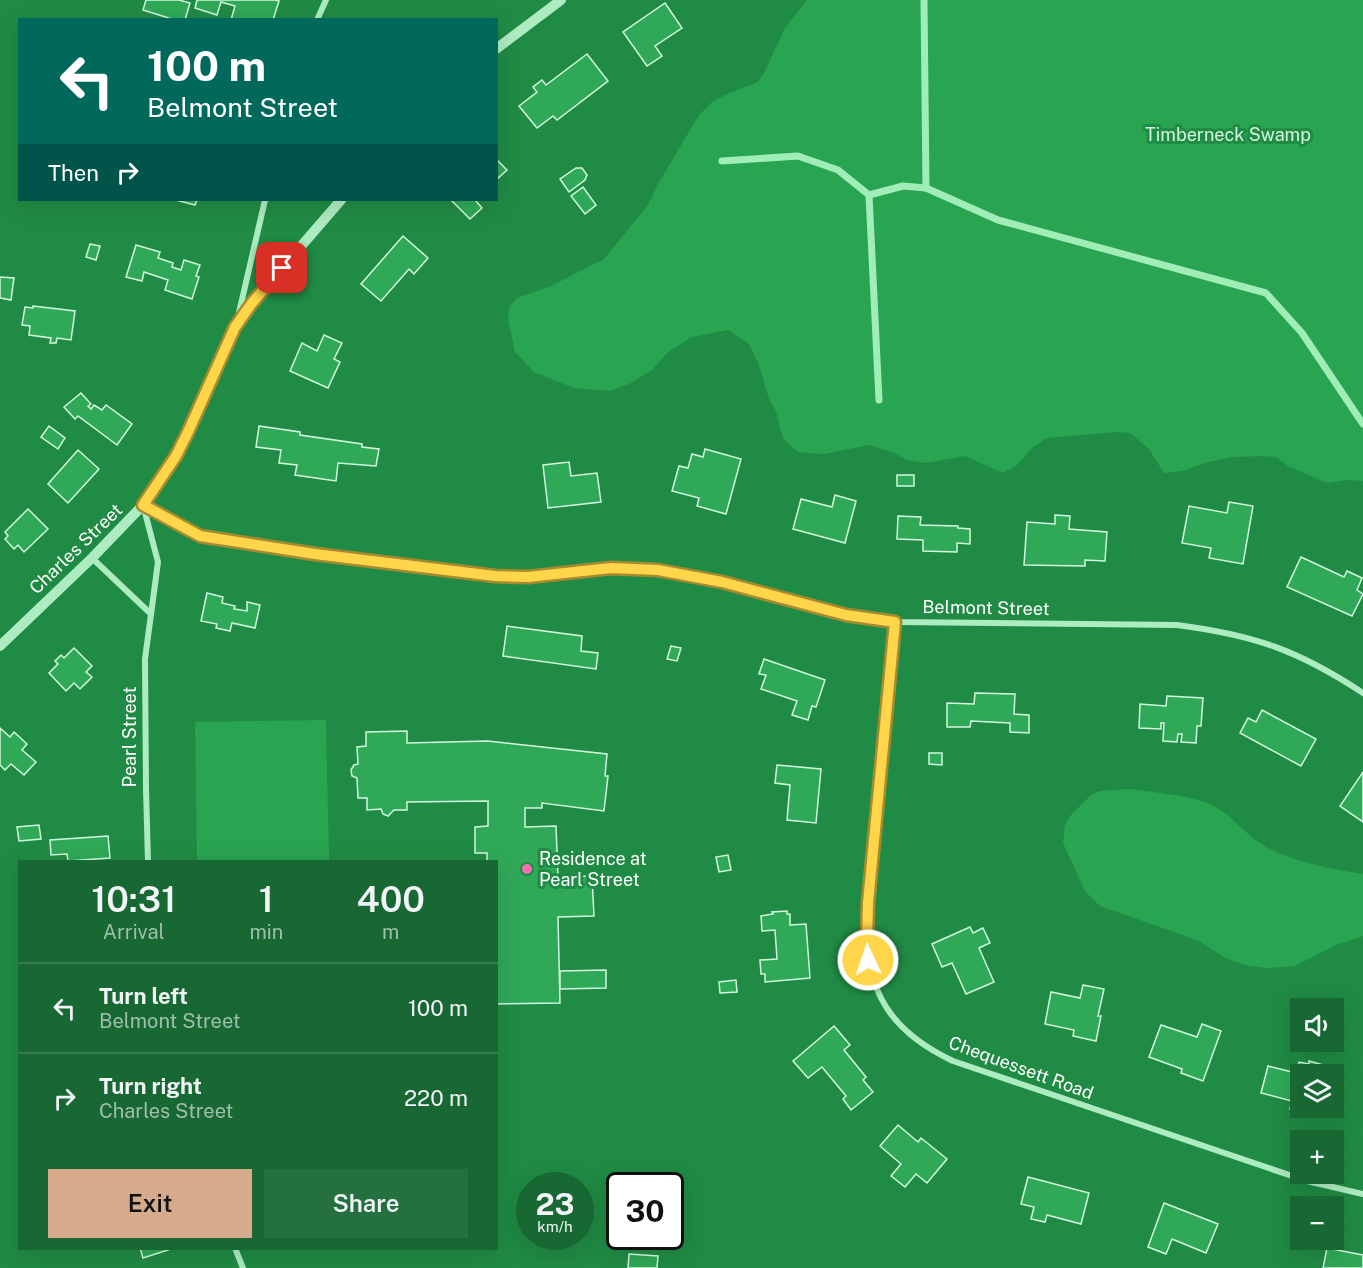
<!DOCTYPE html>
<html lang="en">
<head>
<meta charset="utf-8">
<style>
  body { margin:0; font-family:"Public Sans",sans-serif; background:#25703f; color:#f1f3f6; height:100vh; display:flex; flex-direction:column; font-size:22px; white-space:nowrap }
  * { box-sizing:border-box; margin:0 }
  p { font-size:20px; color:#9fbeac }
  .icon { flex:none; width:33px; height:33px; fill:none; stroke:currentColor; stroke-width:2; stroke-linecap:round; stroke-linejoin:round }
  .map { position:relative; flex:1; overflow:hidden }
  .side { position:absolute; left:18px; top:860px; width:480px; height:390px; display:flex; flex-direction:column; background:#186833; border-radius:0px; box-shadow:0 6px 24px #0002 }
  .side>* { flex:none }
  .hud { position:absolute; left:18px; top:18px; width:480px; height:183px; border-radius:0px; box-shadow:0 6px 24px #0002; background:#00695c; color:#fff; overflow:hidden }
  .buttons { position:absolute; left:1290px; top:998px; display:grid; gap:12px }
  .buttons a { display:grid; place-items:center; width:54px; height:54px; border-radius:0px; background:#186833; box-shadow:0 6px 24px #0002; font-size:30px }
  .speed { position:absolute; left:516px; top:1172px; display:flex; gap:12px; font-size:30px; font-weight:700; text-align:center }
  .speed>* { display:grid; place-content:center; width:78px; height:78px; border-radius:50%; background:#186833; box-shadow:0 6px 24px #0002; line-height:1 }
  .speed small { font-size:15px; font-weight:400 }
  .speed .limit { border:3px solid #111; border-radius:9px; background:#fff; color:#111 }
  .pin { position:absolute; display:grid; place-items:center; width:51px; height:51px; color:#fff; margin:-26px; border-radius:12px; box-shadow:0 3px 9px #0006 }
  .me { position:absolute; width:66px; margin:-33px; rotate:357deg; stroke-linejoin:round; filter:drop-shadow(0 0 4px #0008) }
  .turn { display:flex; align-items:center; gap:21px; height:126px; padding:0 30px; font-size:27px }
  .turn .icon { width:78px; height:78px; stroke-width:2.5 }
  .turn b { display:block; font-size:42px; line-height:51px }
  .then { display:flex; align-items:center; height:57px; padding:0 30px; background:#0003; gap:12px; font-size:22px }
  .eta { display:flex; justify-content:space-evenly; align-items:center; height:102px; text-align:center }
  .eta b { font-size:36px; font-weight:600; line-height:42px }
  .button { display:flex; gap:12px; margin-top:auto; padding:12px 30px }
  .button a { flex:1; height:69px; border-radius:0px; background:#d6ab8b; color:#111; font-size:24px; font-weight:600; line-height:69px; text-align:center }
  .button a+a { background:#25703f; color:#f1f3f6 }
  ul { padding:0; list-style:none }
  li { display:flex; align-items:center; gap:18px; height:90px; padding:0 30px; border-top:2px solid #367b4e }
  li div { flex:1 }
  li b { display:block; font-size:22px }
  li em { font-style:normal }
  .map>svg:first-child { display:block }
  .green { fill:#29a451 }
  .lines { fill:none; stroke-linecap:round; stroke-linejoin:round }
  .stream { stroke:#a0edb8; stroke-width:7 }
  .building { fill:#2fa958; stroke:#d2f8de; stroke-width:1.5 }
  .minor { stroke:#adebc1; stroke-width:6 }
  .tertiary { stroke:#adebc1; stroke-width:10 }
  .route-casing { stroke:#a68a30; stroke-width:15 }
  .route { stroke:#ffd54a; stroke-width:10 }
  .poi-dot { fill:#f96db5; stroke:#208b44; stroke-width:2 }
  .labels { text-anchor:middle; stroke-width:6; stroke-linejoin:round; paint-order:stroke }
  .park-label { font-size:18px; fill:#d2f8de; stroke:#208b44 }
  .street-label { font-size:18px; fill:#fff; stroke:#208b44 }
  .poi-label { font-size:18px; fill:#fff; stroke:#208b44; text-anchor:start }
</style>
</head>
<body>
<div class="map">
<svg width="1363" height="1268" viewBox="0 0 1363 1268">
  <rect width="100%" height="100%" fill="#208b44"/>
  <g class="green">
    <polygon points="807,0 1363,0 1363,481 1347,480 1327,483 1288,466 1276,457 1263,456 1233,457 1208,462 1182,471 1164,473 1149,449 1130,433 1117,432 1047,438 1033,447 1017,465 1003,473 965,456 925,463 907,460 892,452 869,445 824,454 798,452 784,440 781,432 776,411 769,399 759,365 749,344 728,330 692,337 667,353 652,370 629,384 609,391 574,388 534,372 515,352 508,319 510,306 517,298 549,287 604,259 648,205 658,184 699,115 711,103 725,95 758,82 763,75 785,28"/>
    <polygon points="326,720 329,861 197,861 195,722"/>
    <path d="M1130,789C1155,793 1183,794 1207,803C1226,810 1239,827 1254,839C1286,862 1326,868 1363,874V936L1336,945L1295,966L1266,968L1244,965L1224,957L1197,940L1100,906L1085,891L1063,843L1065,825L1070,816L1091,795L1100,791Z"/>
  </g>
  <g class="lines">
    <g class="stream">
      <polyline points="924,0 926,188 998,220 1266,293 1302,333 1363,424"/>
      <polyline points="722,161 798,156 838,170 869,195"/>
      <polyline points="879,400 869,195 903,186 926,188"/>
    </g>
  </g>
  <g class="building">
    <polygon points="146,0 179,0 190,3 185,20 175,20 143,10"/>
    <polygon points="197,0 275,0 279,1 273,20 231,20 235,6 221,2 217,15 195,8"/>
    <polygon points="665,3 682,28 655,46 662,56 647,66 623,32"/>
    <polygon points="587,54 608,81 557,120 553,116 537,128 519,106 537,92 533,87 542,80 546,85"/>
    <polygon points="496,159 507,170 496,180"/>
    <polygon points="576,168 582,168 587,175 585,180 569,192 560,179"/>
    <polygon points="583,187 596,205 585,214 571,196"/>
    <polygon points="176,200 197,200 195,205"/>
    <polygon points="451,200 475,200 482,208 470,219"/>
    <polygon points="403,236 428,258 414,274 409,269 381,301 361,284"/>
    <polygon points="90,244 100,246 96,260 86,257"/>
    <polygon points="136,245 160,252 158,258 173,263 172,267 181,270 184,260 200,265 196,276 199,277 192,299 165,290 168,280 144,272 142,281 126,277"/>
    <polygon points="0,277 14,278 11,300 0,298"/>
    <polygon points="33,306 75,311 71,340 57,338 56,343 50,343 51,338 29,335 30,326 22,325 25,307 33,308"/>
    <polygon points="324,335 342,343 334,359 340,362 328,388 290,371 302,343 317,351"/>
    <polygon points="81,393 91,404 88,406 91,409 94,405 102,410 106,405 132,424 117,445 78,416 75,419 64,407"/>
    <polygon points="49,426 65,438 58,449 41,437"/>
    <polygon points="259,426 300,432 300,435 362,444 362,447 379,449 376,466 338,463 336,481 295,475 297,465 279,463 281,450 256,447"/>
    <polygon points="705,449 741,459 726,514 697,506 699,498 672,491 679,466 688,468 692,454 703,457"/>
    <polygon points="78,450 99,469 68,503 48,484"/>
    <polygon points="569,462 571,476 597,473 601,502 548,508 543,465"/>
    <rect x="897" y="475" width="17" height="11"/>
    <polygon points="835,495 856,501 845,543 793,529 801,499 832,507"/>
    <polygon points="1229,502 1253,506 1243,564 1209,558 1211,548 1182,543 1189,506 1227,513"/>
    <polygon points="28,509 48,529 24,552 18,545 14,549 5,539 8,536 5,532"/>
    <polygon points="1055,515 1070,516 1069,529 1107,532 1105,561 1085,560 1085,566 1024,565 1027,522 1055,524"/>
    <polygon points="898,516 921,517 920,525 958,526 958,528 970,529 970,544 957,543 957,552 923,551 923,540 897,539"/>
    <polygon points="1301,557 1344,577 1347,571 1362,578 1357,590 1363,594 1352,616 1287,587"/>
    <polygon points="207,593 223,597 222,603 235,606 234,609 247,611 247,602 260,605 255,628 232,623 230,631 216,628 217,624 201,621"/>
    <polygon points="507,626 582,636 581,651 598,653 596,669 503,656"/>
    <polygon points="671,646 681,648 677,661 667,659"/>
    <polygon points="74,648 92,666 86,672 92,677 80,689 74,683 66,691 49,673 58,664 55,661 61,655 64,658"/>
    <polygon points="764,659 825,680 816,707 812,706 808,720 792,715 797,701 761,689 766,675 759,674"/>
    <polygon points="975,693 1015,694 1014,714 1029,715 1029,733 1010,732 1010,723 971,721 970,727 947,727 947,703 974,704"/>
    <polygon points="1167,696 1203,698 1201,726 1197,726 1196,743 1181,742 1182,734 1178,734 1177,742 1163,741 1164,723 1161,723 1161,729 1139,728 1140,704 1166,706"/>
    <polygon points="1262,710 1316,739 1301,766 1240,733 1248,718 1256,722"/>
    <polygon points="0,728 10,737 14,732 27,744 22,750 36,762 24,775 11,764 5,770 0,765"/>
    <polygon points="407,731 407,743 488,741 607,754 605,776 608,776 604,811 542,803 542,808 525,808 525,827 556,826 558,877 592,876 594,916 558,917 560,1003 496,1004 496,861 487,861 487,853 475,853 475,827 488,826 488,801 407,802 407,810 394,810 388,816 383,814 381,809 367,810 367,798 358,798 357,778 352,776 351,770 354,765 358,764 357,747 366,746 366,732"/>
    <polygon points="929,753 942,753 942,765 929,764"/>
    <polygon points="777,765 821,769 816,823 787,820 790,785 775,783"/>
    <polygon points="1363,772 1363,822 1340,806"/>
    <polygon points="39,825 41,839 19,841 17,827"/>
    <polygon points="108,836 110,858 68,861 67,854 51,855 50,840"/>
    <polygon points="728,855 731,870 719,872 716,857"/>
    <polygon points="787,911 787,914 790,914 790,925 806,924 810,978 765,982 765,974 761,974 760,960 777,959 775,930 762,931 761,916 773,914 772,912"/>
    <polygon points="970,927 973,933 983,928 990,943 979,948 994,982 966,994 952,963 942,967 932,944"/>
    <polygon points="606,970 606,988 560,989 560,971"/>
    <polygon points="736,980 737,992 720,993 719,982"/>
    <polygon points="1083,985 1104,989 1098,1016 1101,1016 1096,1041 1073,1036 1074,1030 1045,1024 1051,992 1080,998"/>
    <polygon points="1202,1024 1221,1031 1203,1081 1181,1073 1182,1069 1149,1057 1161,1025 1197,1037"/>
    <polygon points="834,1026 850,1045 844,1050 866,1077 863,1080 873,1092 851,1110 843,1099 846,1096 822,1067 808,1078 793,1061"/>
    <polygon points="1309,1061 1327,1066 1324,1074 1300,1074 1300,1107 1316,1107 1314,1115 1290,1109 1292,1101 1261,1093 1268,1066 1296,1073 1299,1062 1309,1064"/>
    <polygon points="898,1125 918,1142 921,1138 947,1159 927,1183 916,1174 905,1187 891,1176 901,1164 880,1146"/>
    <polygon points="1028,1177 1089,1193 1081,1224 1047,1215 1045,1222 1031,1219 1034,1207 1021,1204"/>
    <polygon points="1164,1203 1218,1224 1206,1253 1172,1239 1166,1254 1148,1247"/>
    <polygon points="140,1248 174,1248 143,1258"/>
    <polygon points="1327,1248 1363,1255 1363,1268 1323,1268"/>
    <polygon points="629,1254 658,1256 657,1268 628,1268"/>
  </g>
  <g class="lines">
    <g class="minor">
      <polyline points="317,20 326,0"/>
      <polyline points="238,317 265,200"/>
      <path d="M143,505L200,535L315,554L421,568L517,577L611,568L672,572L722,582L846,615L895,622L1177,625C1254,635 1298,650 1363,693"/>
      <polyline points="143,505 158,562 145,659 146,789 148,861"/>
      <polyline points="92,558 151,614"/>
      <path d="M895,622L867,939C869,1001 900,1036 953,1061L1307,1181L1363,1194"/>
      <polyline points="235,1248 243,1268"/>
    </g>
    <g class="tertiary">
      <polyline points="496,49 561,0"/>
      <polyline points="0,646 92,558 143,505 176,456 188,432 235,327 252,303 341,200"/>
    </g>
  </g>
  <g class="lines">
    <g class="route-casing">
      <polyline id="route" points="282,268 252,303 235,327 188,432 176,456 143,505 200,536 315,554 495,576 528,577 611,568 658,570 722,582 846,615 895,622 868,903 867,939 868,960"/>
    </g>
    <use href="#route" class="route"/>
  </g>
  <circle class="poi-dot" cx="527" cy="869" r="6"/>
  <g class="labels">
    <g class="park-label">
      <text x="1228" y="141">Timberneck Swamp</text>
    </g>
    <g class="street-label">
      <text transform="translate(76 549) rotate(-44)" y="6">Charles Street</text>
      <text transform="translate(986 608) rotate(1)" y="6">Belmont Street</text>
      <text transform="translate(130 737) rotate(-90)" y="6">Pearl Street</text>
      <text transform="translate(1021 1068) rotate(20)" y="6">Chequessett Road</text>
    </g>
    <g class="poi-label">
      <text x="539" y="865">Residence at<tspan x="539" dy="21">Pearl Street</tspan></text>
    </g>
  </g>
</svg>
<div class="buttons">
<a><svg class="icon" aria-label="sound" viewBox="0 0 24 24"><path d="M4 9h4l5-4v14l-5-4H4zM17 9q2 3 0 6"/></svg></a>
<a><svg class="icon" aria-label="layers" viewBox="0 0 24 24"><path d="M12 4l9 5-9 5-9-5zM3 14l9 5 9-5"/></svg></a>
<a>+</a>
<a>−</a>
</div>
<div class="speed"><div>23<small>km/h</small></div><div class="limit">30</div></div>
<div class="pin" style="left:282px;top:268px;background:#d93025"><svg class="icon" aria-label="arrive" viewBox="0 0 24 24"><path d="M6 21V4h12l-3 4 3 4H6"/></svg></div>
<svg class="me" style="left:868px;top:960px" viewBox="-20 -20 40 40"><circle r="17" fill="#ffd54a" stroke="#fff" stroke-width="3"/><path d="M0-11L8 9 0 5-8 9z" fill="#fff"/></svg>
<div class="hud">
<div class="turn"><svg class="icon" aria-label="left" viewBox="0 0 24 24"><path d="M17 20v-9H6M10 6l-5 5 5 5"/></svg><div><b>100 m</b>Belmont Street</div></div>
<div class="then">Then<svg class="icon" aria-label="right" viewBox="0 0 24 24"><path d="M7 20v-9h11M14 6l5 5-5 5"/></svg></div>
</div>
<section class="side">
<div class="eta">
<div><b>10:31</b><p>Arrival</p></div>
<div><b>1</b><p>min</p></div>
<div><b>400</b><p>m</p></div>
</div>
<ul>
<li><svg class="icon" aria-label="left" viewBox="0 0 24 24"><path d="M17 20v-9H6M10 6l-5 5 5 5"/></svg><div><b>Turn left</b><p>Belmont Street</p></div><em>100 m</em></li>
<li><svg class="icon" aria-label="right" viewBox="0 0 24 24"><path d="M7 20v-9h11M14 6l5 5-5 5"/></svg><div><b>Turn right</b><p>Charles Street</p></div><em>220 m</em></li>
</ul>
<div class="button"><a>Exit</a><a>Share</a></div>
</section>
</div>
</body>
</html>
